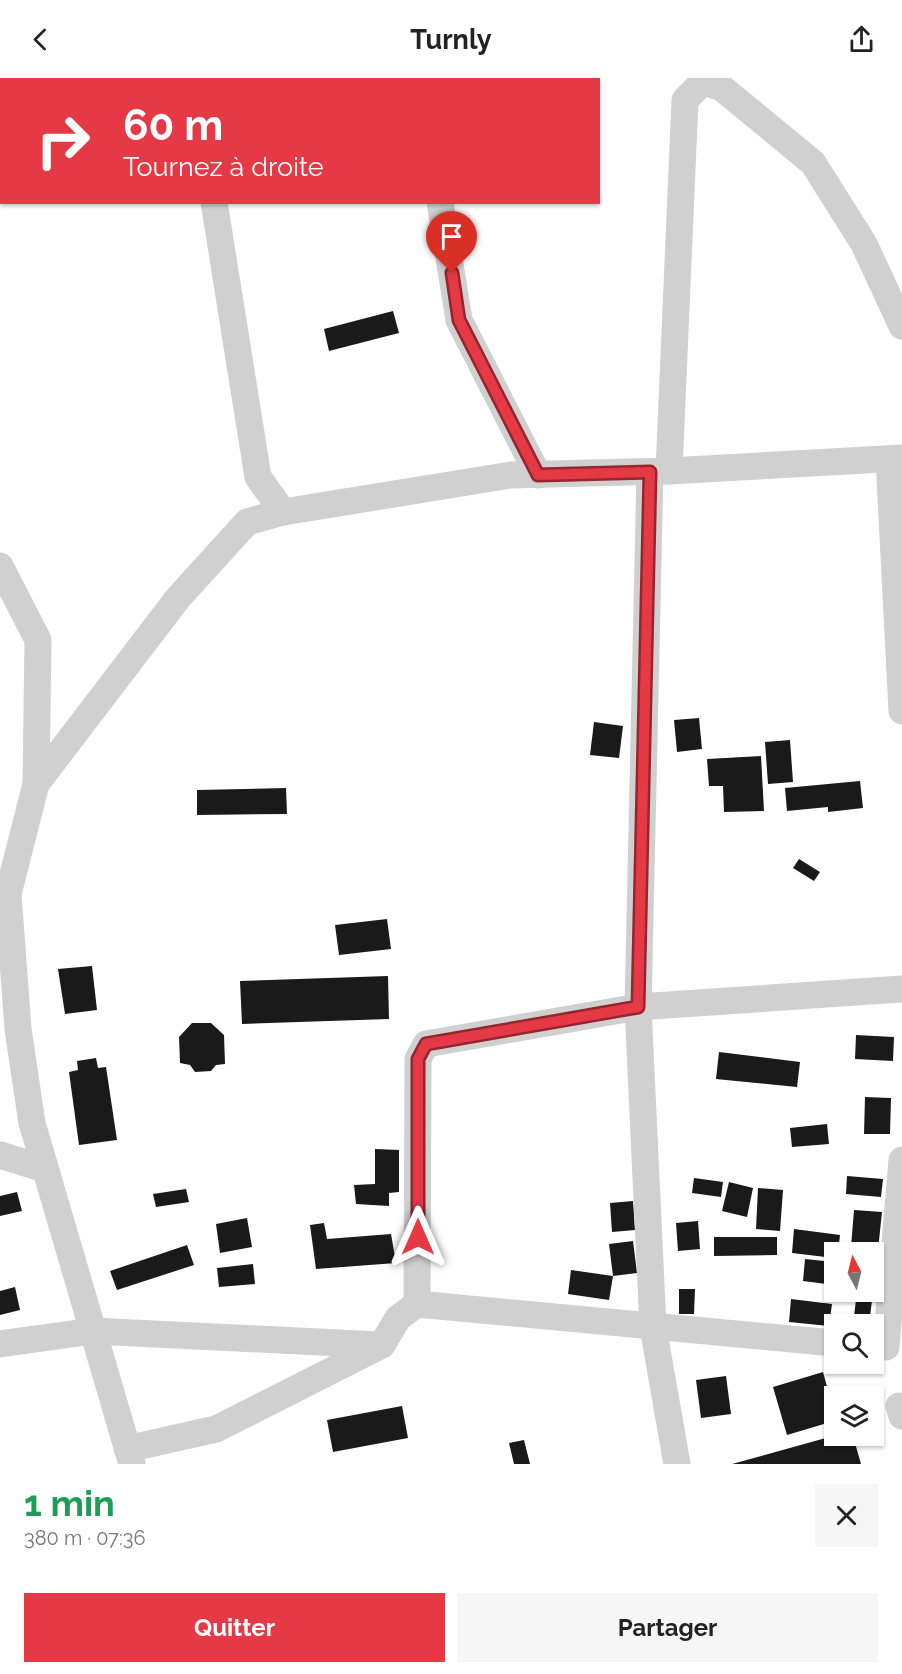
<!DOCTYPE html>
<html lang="fr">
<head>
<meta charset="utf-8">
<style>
  body { margin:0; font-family:Raleway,sans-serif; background:#f6f6f6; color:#222; height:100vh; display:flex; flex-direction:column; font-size:22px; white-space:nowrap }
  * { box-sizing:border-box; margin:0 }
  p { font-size:20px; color:#767676 }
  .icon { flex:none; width:33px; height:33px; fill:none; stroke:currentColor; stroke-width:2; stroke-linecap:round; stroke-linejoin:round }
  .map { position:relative; height:1386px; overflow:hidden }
  .drawer { display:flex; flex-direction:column; background:#fff; flex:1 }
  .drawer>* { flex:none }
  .top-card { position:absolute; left:0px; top:0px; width:600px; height:126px; box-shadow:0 2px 4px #0004; background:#e63946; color:#fff; overflow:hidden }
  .needle { width:39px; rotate:353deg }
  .buttons { position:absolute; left:824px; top:1164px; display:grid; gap:12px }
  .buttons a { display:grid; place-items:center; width:60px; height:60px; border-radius:0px; background:#fff; box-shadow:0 2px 4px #0004; font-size:30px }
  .pin { position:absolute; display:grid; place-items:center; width:51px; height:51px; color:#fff; margin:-62px -26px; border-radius:50% 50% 50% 0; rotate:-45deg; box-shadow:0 0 6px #0007 }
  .pin .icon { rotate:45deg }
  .me { position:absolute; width:66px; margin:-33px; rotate:0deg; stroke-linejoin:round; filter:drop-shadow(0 0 4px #0008) }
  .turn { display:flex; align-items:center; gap:21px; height:126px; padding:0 24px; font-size:27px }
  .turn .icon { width:78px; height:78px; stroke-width:2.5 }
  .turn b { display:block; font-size:42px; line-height:51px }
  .round { display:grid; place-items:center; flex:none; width:63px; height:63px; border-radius:0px; background:#f6f6f6 }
  .head { display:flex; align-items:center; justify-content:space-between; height:102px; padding:0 24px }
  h1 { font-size:36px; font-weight:700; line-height:45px; color:#1e9e55 }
  .cta { display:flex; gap:12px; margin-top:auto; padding:12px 24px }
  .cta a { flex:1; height:69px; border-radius:0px; background:#e63946; color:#fff; font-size:24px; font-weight:700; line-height:69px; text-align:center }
  .cta a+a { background:#f6f6f6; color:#222 }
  header { display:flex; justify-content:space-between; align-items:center; height:78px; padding:0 24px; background:#fff; font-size:27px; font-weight:700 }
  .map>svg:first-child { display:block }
  .building { fill:#1a1a1a }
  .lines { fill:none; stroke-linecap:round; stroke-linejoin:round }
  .street { stroke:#d0d0d0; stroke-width:27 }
  .route-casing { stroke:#96252e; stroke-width:15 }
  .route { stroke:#e63946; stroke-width:10 }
</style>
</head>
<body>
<header><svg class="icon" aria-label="back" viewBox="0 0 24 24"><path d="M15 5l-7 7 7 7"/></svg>Turnly<svg class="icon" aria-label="share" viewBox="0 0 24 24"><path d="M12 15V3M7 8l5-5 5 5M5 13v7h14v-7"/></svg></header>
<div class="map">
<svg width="902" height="1386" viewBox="0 0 902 1386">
  <rect width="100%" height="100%" fill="#fff"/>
  <g class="building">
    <polygon points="393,233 399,255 329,273 324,251"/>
    <polygon points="699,640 702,671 677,674 674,642"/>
    <polygon points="594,644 623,648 619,680 590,677"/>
    <polygon points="790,662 793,704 768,706 765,664"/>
    <polygon points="761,678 764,733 724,734 723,708 709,708 707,681"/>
    <polygon points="860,703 863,730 828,734 828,729 787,733 785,710"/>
    <polygon points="286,710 287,736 197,737 197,712"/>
    <polygon points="799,781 820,794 814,803 793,790"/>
    <polygon points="387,841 391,871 339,877 335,847"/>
    <polygon points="92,888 97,932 65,936 58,891"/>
    <polygon points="388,898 389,941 242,946 240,903"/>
    <polygon points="192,945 211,945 224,957 225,986 216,987 211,993 195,994 190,987 180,985 179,959"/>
    <polygon points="856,957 894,959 893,983 855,981"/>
    <polygon points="719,974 800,984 797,1009 716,1001"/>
    <polygon points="96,980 98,990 106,989 117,1062 79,1067 69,994 78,992 77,983"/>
    <polygon points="865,1019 891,1020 890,1056 864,1056"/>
    <polygon points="827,1046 829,1066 792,1069 790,1050"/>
    <polygon points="375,1071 399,1072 399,1114 389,1115 389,1128 356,1126 354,1107 375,1106"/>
    <polygon points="847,1098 883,1101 881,1119 846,1116"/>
    <polygon points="694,1100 723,1104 721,1119 692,1115"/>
    <polygon points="729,1104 753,1110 747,1139 722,1133"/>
    <polygon points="758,1110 783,1112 780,1153 756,1151"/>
    <polygon points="186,1111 189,1124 156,1129 153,1116"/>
    <polygon points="17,1114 22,1133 0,1138 0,1118"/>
    <polygon points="633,1123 635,1152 612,1154 610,1125"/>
    <polygon points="854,1132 882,1134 878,1172 851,1169"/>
    <polygon points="247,1140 252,1169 220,1175 216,1146"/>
    <polygon points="698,1143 700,1171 678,1173 676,1145"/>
    <polygon points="324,1145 327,1161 391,1156 396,1185 316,1191 310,1147"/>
    <polygon points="794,1151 840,1157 838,1174 834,1174 834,1180 792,1175"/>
    <polygon points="714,1159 777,1159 777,1177 714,1178"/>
    <polygon points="633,1163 637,1195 613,1198 609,1166"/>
    <polygon points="187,1167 194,1187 117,1212 110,1193"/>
    <polygon points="805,1181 834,1184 834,1207 803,1203"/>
    <polygon points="253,1186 255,1206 219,1209 217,1190"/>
    <polygon points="571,1192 613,1198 609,1222 568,1216"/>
    <polygon points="15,1209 20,1232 0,1237 0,1213"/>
    <polygon points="679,1211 695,1211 694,1236 679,1236"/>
    <polygon points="857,1214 873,1215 869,1246 853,1246"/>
    <polygon points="791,1221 832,1226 829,1248 789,1244"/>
    <polygon points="823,1294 834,1334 834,1343 787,1357 773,1309"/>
    <polygon points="726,1298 731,1336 701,1340 696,1302"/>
    <polygon points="402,1328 408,1360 333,1374 327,1342"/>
    <polygon points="833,1358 853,1358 861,1386 732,1386"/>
    <polygon points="524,1362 530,1386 514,1386 509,1365"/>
  </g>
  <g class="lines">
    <g class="street">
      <polyline points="195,0 195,2"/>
      <polyline points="381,0 382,2"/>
      <polyline points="214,124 258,399 283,434"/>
      <polyline points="440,124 459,242 538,397"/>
      <polyline points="889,381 902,633"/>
      <polyline points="669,393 685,22 703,4 722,10 813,85 864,166 902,248"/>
      <polyline points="650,394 638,929 653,1249 677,1386"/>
      <polyline points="0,488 38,562 36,706"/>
      <polyline points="0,1077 45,1091"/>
      <polyline points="417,1226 418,981 426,966 638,929 902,911"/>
      <polyline points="0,1266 93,1253 380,1267"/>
      <polyline points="886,1269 902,1082"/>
      <polyline points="899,1328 902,1338"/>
      <polyline points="127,1371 216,1351 382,1267 398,1240 417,1226 834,1265"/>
      <polyline points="132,1386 32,1045 18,951 8,816 36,706 178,520 247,444 283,434 511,397 669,393 902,380"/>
    </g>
  </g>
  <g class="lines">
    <g class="route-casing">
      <polyline id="route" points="418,1159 418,981 426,966 638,929 650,394 538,397 459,242 452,195"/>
    </g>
    <use href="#route" class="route"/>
  </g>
</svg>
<div class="buttons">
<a><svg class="needle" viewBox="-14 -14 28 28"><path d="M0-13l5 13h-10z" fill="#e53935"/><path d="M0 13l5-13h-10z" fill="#767676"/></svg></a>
<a><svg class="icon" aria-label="search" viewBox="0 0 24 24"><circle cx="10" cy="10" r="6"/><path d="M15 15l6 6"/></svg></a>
<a><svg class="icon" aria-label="layers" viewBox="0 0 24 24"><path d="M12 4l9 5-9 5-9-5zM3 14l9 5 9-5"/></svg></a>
</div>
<div class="pin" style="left:452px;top:195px;background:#d93025"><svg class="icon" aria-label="arrive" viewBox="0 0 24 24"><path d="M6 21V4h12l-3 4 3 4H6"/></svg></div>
<svg class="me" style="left:418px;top:1159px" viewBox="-20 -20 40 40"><path d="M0-17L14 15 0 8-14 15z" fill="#e63946" stroke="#fff" stroke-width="4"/></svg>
<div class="top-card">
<div class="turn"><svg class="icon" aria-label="right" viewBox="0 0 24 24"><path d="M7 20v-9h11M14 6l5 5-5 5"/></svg><div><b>60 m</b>Tournez à droite</div></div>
</div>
</div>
<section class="drawer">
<div class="head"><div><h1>1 min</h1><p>380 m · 07:36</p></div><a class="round"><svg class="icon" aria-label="close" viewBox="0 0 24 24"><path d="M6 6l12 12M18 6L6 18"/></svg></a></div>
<div class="cta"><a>Quitter</a><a>Partager</a></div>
</section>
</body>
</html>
